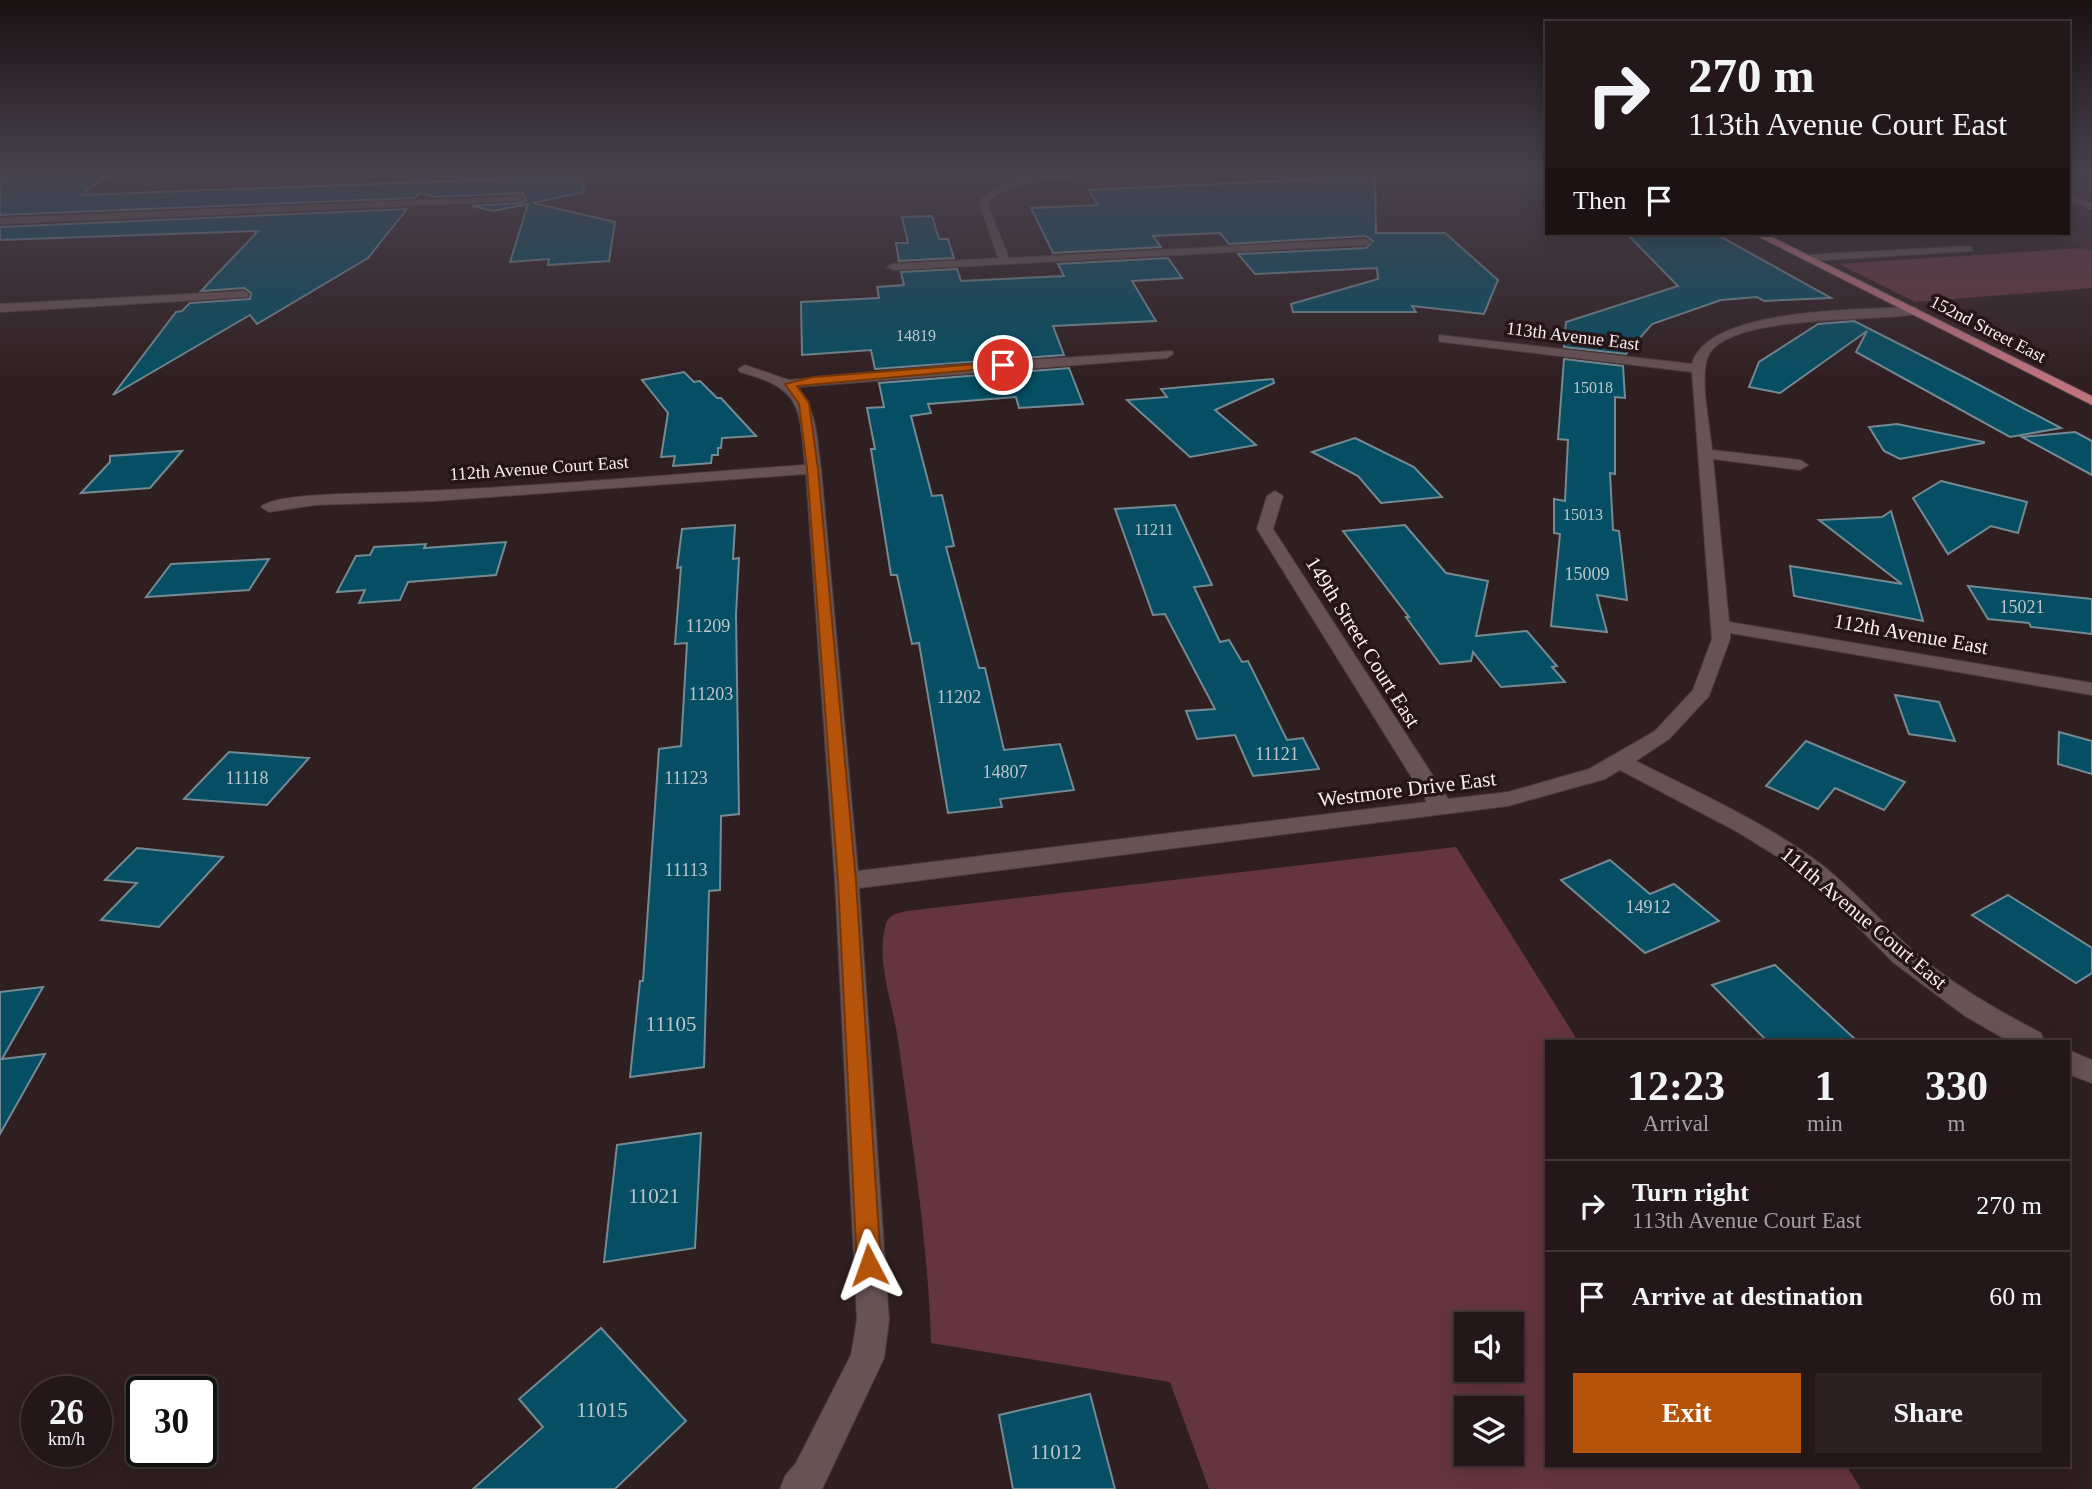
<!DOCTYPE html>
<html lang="en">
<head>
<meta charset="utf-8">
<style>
  body { margin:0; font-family:"Times New Roman",serif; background:#2c2022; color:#f1f3f6; height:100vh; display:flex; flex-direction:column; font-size:26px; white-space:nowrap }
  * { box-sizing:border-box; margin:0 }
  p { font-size:23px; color:#a39fa2 }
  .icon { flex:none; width:38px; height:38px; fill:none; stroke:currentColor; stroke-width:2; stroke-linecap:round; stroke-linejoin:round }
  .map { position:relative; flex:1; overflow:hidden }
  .drawer { position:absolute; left:1545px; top:1040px; width:525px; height:427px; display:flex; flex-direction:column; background:#241719; border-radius:0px; box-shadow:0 4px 18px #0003,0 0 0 2px #413638 }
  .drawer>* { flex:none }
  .top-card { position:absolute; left:1545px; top:21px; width:525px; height:214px; border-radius:0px; box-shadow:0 4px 18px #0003,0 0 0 2px #413638; background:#241719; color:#f1f3f6; overflow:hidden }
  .tools { position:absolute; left:1454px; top:1312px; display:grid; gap:14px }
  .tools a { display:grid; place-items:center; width:70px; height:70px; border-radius:0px; background:#241719; box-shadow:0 4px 18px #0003,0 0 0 2px #413638; font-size:35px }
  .speed { position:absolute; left:21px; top:1376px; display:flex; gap:14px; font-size:35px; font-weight:700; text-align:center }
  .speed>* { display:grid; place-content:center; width:91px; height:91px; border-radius:50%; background:#241719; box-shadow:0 4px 18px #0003,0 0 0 2px #413638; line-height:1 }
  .speed small { font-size:18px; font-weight:400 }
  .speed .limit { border:4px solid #111; border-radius:10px; background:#fff; color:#111 }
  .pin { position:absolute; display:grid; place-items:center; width:60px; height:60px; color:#fff; margin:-30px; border:4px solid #fff; border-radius:50%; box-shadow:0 2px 7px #0007 }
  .me { position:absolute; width:77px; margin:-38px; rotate:356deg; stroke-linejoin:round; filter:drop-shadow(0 0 5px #0008) }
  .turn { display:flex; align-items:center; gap:24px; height:147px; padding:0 28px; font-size:32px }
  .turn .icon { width:91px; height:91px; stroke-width:2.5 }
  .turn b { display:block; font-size:49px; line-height:60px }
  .then { display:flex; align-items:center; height:66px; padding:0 28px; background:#0003; gap:14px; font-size:26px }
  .eta { display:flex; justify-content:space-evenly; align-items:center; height:119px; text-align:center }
  .eta b { font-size:42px; font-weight:600; line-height:49px }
  .button { display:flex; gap:14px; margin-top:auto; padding:14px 28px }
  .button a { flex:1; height:80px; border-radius:0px; background:#b45309; color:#fff; font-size:28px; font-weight:600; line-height:80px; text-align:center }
  .button a+a { background:#2c2022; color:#f1f3f6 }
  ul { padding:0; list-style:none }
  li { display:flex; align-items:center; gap:21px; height:91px; padding:0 28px; border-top:2px solid #413638 }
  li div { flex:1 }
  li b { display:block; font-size:26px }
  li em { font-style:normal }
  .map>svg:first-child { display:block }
  .built { fill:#3f262a }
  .green { fill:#65353d; fill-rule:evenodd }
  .building { fill:#054e63; stroke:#748a93; stroke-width:2 }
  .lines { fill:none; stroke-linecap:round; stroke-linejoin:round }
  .minor-casing { stroke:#4a3b3c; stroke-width:2 }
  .major-casing { stroke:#4a3b3c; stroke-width:2 }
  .minor { fill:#675254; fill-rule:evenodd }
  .major { fill:#c0737f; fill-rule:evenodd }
  .route { fill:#b45309; stroke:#753606; stroke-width:2 }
  .labels { text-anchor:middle; stroke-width:7; stroke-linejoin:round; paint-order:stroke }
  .far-number-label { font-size:16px; fill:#bec6cc }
  .far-street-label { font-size:18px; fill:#fbeeef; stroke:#261518 }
  .number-label { font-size:18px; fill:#bec6cc }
  .street-label { font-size:21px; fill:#fbeeef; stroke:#261518 }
  .near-number-label { font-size:21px; fill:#bec6cc }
</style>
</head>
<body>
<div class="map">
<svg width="2092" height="1489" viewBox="0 0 2092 1489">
  <rect width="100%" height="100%" fill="#301f21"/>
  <polygon class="built" points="2069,174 2092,174 2092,251 2045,233 2068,233"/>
  <g class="green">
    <polygon points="2083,248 2092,251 2092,288 1915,302 1839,264"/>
    <path d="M1456,847L1578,1041H1547V1465H1846L1861,1489H1209L1170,1382L931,1343C928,1242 912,1141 898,1040C893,1004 875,960 886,924C889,914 899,913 907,911ZM1466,1325H1512V1370H1466ZM1466,1409H1512V1454H1466Z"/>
  </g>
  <g class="building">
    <polygon points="0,174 111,174 80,195 582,176 584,192 533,203 615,222 609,261 548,265 549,259 510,262 528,204 493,211 472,206 521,203 526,200 523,193 436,197 419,193 415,198 0,215"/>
    <polygon points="1339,178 1375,178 1376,233 1445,233 1498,280 1484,314 1412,306 1416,312 1293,312 1291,304 1378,279 1377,268 1255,274 1238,254 1366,248 1373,241 1366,236 1229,244 1220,233 1153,236 1161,247 1053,253 1031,208 1098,205 1089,190"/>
    <polygon points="407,209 368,258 257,324 250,315 113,395 176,312 182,311 190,303 250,299 251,293 244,288 201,291 258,231 0,240 0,227"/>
    <polygon points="932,216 939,239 948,239 954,258 899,261 896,243 908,243 902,217"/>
    <polygon points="1626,233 1714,233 1831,298 1764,301 1757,297 1721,300 1652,324 1626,354 1564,347 1566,322 1678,286"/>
    <polygon points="1168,258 1182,278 1132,281 1156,321 1053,326 1064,355 875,369 871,350 802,355 801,302 879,298 877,287 904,285 901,272 957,269 961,281 1064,276 1058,264"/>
    <polygon points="1854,321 1968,379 2061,428 2010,437 1856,352 1867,331 1780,393 1749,387 1759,362 1818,324"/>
    <polygon points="1564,359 1623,366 1625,398 1615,397 1615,474 1610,473 1613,530 1619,531 1627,600 1597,595 1607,632 1551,626 1560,534 1554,533 1554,499 1565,501 1568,440 1558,439"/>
    <polygon points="1069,368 1083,404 1019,408 1016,397 928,404 931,413 911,416 932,496 942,495 954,546 946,547 979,668 985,668 1004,750 1060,744 1074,790 1000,799 1002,807 948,813 919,643 912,644 897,575 891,575 871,449 875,449 867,408 884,407 879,383"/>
    <polygon points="684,372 694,382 700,381 717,398 721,398 756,436 722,438 721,448 718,448 718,455 712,455 711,463 673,466 675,456 661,457 668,413 642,380"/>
    <polygon points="1273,379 1274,383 1215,410 1256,445 1190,457 1127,400 1167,397 1161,389"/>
    <polygon points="1897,424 1984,442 1984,443 1900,459 1884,451 1869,427"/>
    <polygon points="2075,432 2092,441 2092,475 2022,437"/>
    <polygon points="1355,438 1414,467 1442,497 1381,503 1358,476 1312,452"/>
    <polygon points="182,451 150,488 81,493 110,462 110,456"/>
    <polygon points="1941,481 2027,502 2018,533 1991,526 1948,554 1913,498"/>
    <polygon points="1175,505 1212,585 1194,587 1220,642 1229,640 1242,662 1248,661 1287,740 1303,738 1319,769 1253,776 1235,735 1197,739 1186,711 1215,709 1165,614 1153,615 1115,509"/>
    <polygon points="1891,511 1923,621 1794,596 1790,566 1902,584 1819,520 1882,517"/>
    <polygon points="735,525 733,559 739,558 736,615 739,814 721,816 720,890 709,891 704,1067 630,1077 640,981 643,981 659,749 681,746 687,643 675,644 681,567 677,568 682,529"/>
    <polygon points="1405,525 1446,573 1488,581 1476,636 1527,631 1557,666 1552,667 1565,682 1501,687 1473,652 1471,661 1440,664 1406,617 1409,617 1343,531"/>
    <polygon points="506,542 496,575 408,582 400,600 359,603 365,590 337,592 356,556 370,555 374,547 426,544 424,548"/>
    <polygon points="269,559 249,590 146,597 171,564"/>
    <polygon points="1968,586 2092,599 2092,634 2031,627 2029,623 1988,619"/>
    <polygon points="1895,695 1939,702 1955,741 1909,734"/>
    <polygon points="2059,732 2092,741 2092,774 2058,764"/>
    <polygon points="1806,741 1844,757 1905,782 1884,810 1835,788 1818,809 1766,786"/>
    <polygon points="229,752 309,758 267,805 184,799"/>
    <polygon points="137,848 223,857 159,927 101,920 137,883 105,880"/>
    <polygon points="1610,860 1650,894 1674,884 1719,921 1645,953 1561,880"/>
    <polygon points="2008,895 2092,948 2092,973 2076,983 1972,915"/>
    <polygon points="1775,965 1857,1041 1767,1041 1712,985"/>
    <polygon points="43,987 2,1059 45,1054 0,1134 0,992"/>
    <polygon points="701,1133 695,1248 604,1262 617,1145"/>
    <polygon points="601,1328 686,1421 615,1489 473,1489 543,1427 519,1399"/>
    <polygon points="1090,1394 1115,1489 1013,1489 999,1415"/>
  </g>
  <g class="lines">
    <g class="minor-casing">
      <g id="minor">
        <path d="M1059,174H1156L1152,177C1112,177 1013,170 987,204L1009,258L1366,239L1371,242L1366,245L893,270L887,267L893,264L998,258L979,202C997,179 1031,178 1059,174Z"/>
        <polygon points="2068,194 2092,203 2092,209 2068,201"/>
        <polygon points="523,196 523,200 520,201 0,224 0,218"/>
        <polygon points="1968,246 1972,247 1972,251 1807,261 1802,258 1807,255"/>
        <polygon points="244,291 248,293 248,297 0,312 0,304"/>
        <path d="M1913,307L1917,308V314C1877,322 1721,313 1707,359C1700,382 1710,426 1712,450L1800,460L1808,465L1800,470L1713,459L1729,622L2092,683V695L1730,633V639L1709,696L1669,739L1636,761C1699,793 1765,822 1822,865C1854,890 1881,922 1911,949C1950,983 1995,1009 2041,1033L2044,1041H2008L1965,1016L1894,963L1825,894L1783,860L1736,831L1620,770L1605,779L1508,806L859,888L889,1320L884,1358L822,1489H780L785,1476L796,1463L851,1355L857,1320L835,881L806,474L434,501L315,505L269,512L261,507C273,494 350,494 370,493C515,489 660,475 805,465C799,407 803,389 740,372L738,369L745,365L789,380L948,365L1172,351L1173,354L1167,358L797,387C817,409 817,440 821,469L858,871L1427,802L1257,529L1267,496L1275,491L1283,496L1273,529L1448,799L1508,792L1589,769L1655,731L1693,690L1712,639L1692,372L1443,342L1439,341V335L1692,364C1707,307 1864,310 1913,307Z"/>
        <polygon points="2068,1050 2092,1060 2092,1083 2068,1074"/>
      </g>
    </g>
    <g class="major-casing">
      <polygon id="major" points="1751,233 1764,233 2092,396 2092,405"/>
    </g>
    <use href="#minor" class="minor"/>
    <use href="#major" class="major"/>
  </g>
  <linearGradient id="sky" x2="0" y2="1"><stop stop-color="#1a1112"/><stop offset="0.45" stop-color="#48424e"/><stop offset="1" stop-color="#48424e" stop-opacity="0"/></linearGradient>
  <rect width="2092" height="383" fill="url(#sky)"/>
  <polygon class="route" points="1003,362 1008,365 1006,367 797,386 809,403 818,469 856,881 881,1265 878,1273 869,1276 861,1273 857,1265 838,881 807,469 799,404 785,384 813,377"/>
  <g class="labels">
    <g class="far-number-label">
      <text x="916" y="341">14819</text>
      <text x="1593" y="393">15018</text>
      <text x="1583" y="520">15013</text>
      <text x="1154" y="535">11211</text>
    </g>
    <g class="far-street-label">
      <text transform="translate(1988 329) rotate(27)" y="6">152nd Street East</text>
      <text transform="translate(1573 336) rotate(7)" y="6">113th Avenue East</text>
      <text transform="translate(539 468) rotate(-4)" y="6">112th Avenue Court East</text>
    </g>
    <g class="number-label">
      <text x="1587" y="580">15009</text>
      <text x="2022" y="613">15021</text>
      <text x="708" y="632">11209</text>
      <text x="711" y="700">11203</text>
      <text x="959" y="703">11202</text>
      <text x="1277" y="760">11121</text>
      <text x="1005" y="778">14807</text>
      <text x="247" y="784">11118</text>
      <text x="686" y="784">11123</text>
      <text x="686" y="876">11113</text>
      <text x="1648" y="913">14912</text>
    </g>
    <g class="street-label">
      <text transform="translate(1911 634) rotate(10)" y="7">112th Avenue East</text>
      <text transform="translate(1363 642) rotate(58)" y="7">149th Street Court East</text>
      <text transform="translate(1407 789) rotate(-7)" y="7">Westmore Drive East</text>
      <text transform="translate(1864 918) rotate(40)" y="7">111th Avenue Court East</text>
    </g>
    <g class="near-number-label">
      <text x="671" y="1031">11105</text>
      <text x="654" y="1203">11021</text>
      <text x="602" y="1417">11015</text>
      <text x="1056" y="1459">11012</text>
    </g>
  </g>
</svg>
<div class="tools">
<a><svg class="icon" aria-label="sound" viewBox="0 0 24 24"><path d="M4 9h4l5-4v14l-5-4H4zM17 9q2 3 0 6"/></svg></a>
<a><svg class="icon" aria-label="layers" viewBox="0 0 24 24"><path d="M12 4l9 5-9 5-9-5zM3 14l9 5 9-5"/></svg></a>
</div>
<div class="speed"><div>26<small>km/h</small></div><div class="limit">30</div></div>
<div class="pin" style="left:1003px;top:365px;background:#d93025"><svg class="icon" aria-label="arrive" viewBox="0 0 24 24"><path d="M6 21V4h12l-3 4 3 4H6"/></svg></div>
<svg class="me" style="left:869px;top:1265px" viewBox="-20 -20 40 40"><path d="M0-17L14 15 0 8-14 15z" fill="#b45309" stroke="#fff" stroke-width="4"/></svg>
<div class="top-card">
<div class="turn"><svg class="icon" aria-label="right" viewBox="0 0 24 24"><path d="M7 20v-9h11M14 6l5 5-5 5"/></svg><div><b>270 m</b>113th Avenue Court East</div></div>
<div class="then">Then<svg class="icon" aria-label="arrive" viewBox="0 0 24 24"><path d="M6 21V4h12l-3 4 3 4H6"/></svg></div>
</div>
<section class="drawer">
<div class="eta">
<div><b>12:23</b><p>Arrival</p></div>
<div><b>1</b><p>min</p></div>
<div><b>330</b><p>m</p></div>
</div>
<ul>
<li><svg class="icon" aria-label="right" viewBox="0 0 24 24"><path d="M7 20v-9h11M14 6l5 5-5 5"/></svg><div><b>Turn right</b><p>113th Avenue Court East</p></div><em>270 m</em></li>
<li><svg class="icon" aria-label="arrive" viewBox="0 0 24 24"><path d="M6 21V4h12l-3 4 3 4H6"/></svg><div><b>Arrive at destination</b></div><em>60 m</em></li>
</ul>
<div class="button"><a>Exit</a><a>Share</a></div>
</section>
</div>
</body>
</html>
